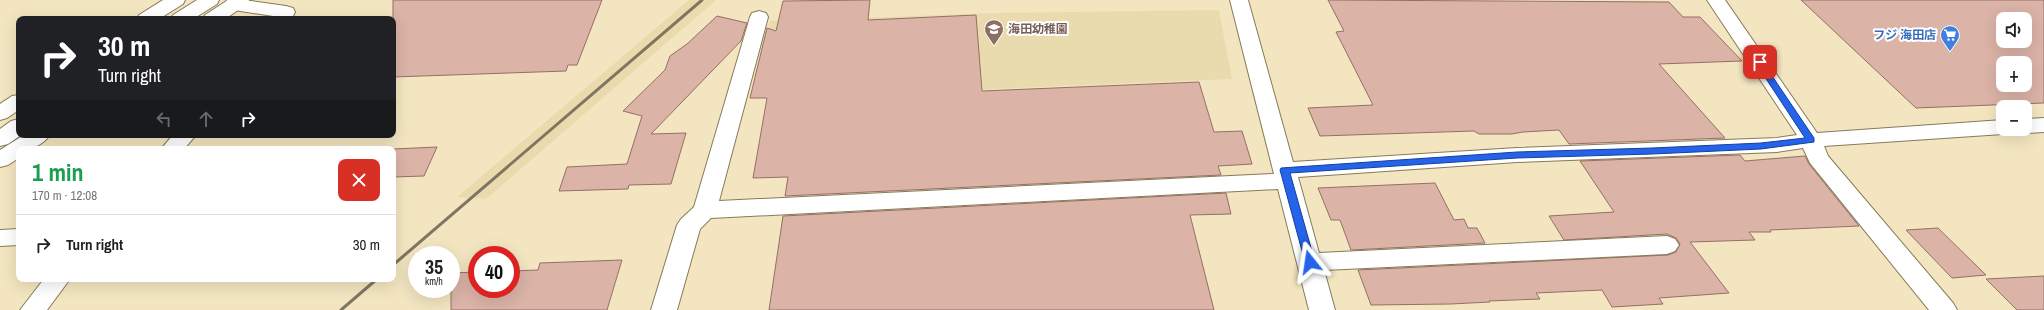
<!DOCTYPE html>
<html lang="en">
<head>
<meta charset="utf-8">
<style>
  body { margin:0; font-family:"Archivo Narrow","Noto Sans JP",sans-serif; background:#f2f2f2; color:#202124; height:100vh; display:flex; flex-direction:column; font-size:15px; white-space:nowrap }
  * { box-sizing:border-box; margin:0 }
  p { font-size:13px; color:#757577 }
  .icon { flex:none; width:22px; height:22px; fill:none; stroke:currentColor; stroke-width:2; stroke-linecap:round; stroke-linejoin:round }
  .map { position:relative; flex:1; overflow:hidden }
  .panel { position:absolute; left:16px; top:146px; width:380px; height:136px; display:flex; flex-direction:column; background:#fff; border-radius:8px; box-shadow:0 4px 16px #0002 }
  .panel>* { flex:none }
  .banner { position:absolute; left:16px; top:16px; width:380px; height:122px; border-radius:8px; box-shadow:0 4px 16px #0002; background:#202124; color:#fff; overflow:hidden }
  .tools { position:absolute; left:1996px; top:12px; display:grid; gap:8px }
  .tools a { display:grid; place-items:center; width:36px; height:36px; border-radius:8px; background:#fff; box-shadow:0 4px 16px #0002; font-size:20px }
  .speed { position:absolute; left:408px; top:246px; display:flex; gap:8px; font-size:20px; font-weight:700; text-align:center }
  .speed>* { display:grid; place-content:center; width:52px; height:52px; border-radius:50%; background:#fff; box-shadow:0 4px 16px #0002; line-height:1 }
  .speed small { font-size:10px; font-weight:400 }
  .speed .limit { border:6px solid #d22; background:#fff; color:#111 }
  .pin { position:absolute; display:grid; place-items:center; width:34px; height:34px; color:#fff; margin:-17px; border-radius:8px; box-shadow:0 2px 6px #0006 }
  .me { position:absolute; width:44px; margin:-22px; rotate:345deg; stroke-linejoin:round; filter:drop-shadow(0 0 3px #0008) }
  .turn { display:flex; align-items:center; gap:14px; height:84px; padding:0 16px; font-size:18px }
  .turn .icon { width:52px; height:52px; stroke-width:2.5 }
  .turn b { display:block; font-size:28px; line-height:34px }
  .lanes { display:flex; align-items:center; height:38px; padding:0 16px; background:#0003; justify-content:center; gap:20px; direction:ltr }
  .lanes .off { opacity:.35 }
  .round { display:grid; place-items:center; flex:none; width:42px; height:42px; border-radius:8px; background:#f2f2f2 }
  .head { display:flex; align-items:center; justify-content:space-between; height:68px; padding:0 16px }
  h1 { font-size:24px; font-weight:700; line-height:30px; color:#1e9e55 }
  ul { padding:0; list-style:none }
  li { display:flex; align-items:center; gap:12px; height:60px; padding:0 16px; border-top:1px solid #e0e0e0 }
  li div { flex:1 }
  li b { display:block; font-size:15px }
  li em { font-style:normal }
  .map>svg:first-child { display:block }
  .built { fill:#eadbaf }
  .building { fill:#dbb3a7; stroke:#957065; fill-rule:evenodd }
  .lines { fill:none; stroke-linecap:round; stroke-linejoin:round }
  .minor-casing { stroke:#867b59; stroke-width:2 }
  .highway-casing { stroke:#867b59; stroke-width:2 }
  .minor { fill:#fff; fill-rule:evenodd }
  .highway { fill:#fff; fill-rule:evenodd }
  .rail { stroke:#7e7660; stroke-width:3 }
  .route { fill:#2563eb; stroke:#184099 }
  .labels { text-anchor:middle; stroke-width:4; stroke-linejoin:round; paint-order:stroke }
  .education-label { font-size:12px; font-weight:bold; fill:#785e54; stroke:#fff; text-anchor:start }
  .shop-label { font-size:12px; font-weight:bold; fill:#366cbe; stroke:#fff; text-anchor:end }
</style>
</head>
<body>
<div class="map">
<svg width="2044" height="310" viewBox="0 0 2044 310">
  <rect width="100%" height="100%" fill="#f2e5c0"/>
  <g class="built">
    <polygon points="689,0 716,0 486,199 457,197"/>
    <polygon points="1219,10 1232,79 897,93 897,71 754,77 770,21 1000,13"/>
  </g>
  <g class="building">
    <polygon points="393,0 602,0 577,65 568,65 566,71 393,77"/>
    <polygon points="870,0 868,20 976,15 982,91 1199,82 1214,132 1242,131 1252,164 1218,166 1221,175 785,196 788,177 753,178 767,98 750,98 767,28 776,31 783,1"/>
    <polygon points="1328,0 1669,2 1683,17 1700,17 1742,61 1659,64 1725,138 1569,144 1559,130 1523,132 1512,134 1479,134 1474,131 1320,136 1308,108 1373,105 1336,32 1344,31"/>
    <path d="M1801,0H2044V103L1916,108ZM2003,19H2025V41H2003ZM2003,63H2025V85H2003Z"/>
    <polygon points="717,16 747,23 741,41 651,134 686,133 671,184 629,185 628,189 559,191 567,167 627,164 642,116 623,111 665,70 670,56 687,44"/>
    <polygon points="437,147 424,176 393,177 393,149"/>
    <polygon points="1740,155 1745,161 1805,156 1809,164 1859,226 1770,230 1771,232 1749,232 1755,240 1690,242 1729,293 1659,298 1663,304 1612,307 1602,290 1536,293 1540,299 1489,301 1490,302 1451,304 1371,305 1358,270 1668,255 1676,252 1680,244 1676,238 1667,234 1564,240 1549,216 1614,212 1580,161"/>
    <polygon points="1435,183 1454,220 1464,219 1468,228 1477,228 1485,243 1351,250 1340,220 1331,220 1318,188"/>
    <polygon points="1226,193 1231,214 1190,215 1214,310 769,310 783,216"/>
    <polygon points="1938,228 1986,275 1952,278 1906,230"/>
    <polygon points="622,260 607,310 451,310 451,273 477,272 477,289 511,289 511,271 538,270 540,263"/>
    <polygon points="2044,276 2044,310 2017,310 1986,279"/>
  </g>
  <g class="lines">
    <g class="minor-casing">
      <g id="minor">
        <polygon points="227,0 244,0 286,6 293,8 295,12 293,16 286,18 234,10 227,8 225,4"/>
        <polygon points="1230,0 1248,0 1293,162 1517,148 1777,138 1797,135 1707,0 1725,0 1817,133 2003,120 2003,129 2012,129 2011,132 2003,134 1824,146 1828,156 1953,303 1957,310 1929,310 1810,163 1803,148 1777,152 1517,162 1298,177 1319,253 1667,236 1675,239 1679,245 1675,251 1667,254 1324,270 1335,310 1309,310 1278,189 711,218 700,229 677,310 651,310 677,225 681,219 694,207 750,17 752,13 759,11 766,13 768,17 719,201 1274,174"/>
        <polygon points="2044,118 2044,132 2025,133 2016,129 2025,129 2025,119"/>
        <polygon points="173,135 196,135 184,149 161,149"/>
        <polygon points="19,229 19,245 0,246 0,230"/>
        <polygon points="44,279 70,279 47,310 20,310"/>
      </g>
    </g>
    <g class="highway-casing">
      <g id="highway">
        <polygon points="163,0 185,0 183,4 159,19 137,19 139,15"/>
        <polygon points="197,0 219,0 217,4 193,19 171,19 173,15"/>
        <polygon points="228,0 249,0 247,4 225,19 203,19 205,15"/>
        <polygon points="19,95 19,110 7,118 0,120 0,104 12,96"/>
        <polygon points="19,119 19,135 21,135 8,144 0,146 0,129 11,121"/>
        <path d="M24,135H50C42,146 32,149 19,149V158L8,165L0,167V150Z"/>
      </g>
    </g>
    <use href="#minor" class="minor"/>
    <use href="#highway" class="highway"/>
    <g class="rail">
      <polyline points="393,265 702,0"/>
      <polyline points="341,310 377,279"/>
    </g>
  </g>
  <polygon class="route" points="1760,60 1762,61 1814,138 1814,142 1761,149 1652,154 1517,158 1290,173 1315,262 1310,265 1305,262 1280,170 1281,168 1517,152 1652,148 1761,143 1805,138 1755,62"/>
  <defs>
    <g id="school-pin" transform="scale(1)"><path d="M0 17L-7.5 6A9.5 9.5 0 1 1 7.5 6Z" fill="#8d6e63" stroke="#fff"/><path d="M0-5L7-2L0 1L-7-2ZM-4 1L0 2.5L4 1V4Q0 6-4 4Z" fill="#fff"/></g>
    <g id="supermarket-pin" transform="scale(1)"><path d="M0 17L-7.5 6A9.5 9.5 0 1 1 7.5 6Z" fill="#3f7fe0" stroke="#fff"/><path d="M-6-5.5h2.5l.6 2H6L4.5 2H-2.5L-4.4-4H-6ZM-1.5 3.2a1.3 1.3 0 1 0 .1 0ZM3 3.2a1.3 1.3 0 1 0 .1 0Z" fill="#fff"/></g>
  </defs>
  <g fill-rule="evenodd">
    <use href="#school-pin" x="994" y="29"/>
    <use href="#supermarket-pin" x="1950" y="35"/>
  </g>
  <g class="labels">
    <g class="education-label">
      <text x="1008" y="33">海田幼稚園</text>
    </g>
    <g class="shop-label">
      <text x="1936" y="39">フジ 海田店</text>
    </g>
  </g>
</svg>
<div class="tools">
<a><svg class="icon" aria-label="sound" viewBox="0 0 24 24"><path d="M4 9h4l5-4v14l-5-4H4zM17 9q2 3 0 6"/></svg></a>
<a>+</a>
<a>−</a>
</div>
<div class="speed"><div>35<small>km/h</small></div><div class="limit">40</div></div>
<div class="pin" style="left:1760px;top:62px;background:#d93025"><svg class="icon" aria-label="arrive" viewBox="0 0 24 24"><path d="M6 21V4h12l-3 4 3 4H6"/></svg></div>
<svg class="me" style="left:1310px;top:262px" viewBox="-20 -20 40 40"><path d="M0-17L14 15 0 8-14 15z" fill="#2563eb" stroke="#fff" stroke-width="4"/></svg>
<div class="banner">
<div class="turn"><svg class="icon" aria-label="right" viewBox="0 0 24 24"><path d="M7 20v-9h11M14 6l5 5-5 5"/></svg><div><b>30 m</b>Turn right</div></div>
<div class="lanes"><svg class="icon off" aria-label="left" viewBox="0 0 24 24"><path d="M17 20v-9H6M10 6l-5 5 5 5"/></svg><svg class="icon off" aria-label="ahead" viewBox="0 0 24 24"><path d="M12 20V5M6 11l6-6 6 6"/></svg><svg class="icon" aria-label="right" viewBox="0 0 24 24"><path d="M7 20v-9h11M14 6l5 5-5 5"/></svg></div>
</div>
<section class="panel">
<div class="head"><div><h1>1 min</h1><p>170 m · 12:08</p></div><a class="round" style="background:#d93025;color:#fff"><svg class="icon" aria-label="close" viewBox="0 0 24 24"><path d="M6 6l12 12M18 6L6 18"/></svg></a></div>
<ul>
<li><svg class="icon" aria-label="right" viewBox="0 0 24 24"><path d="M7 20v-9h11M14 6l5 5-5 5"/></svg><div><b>Turn right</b></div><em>30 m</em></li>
</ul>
</section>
</div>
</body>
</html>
